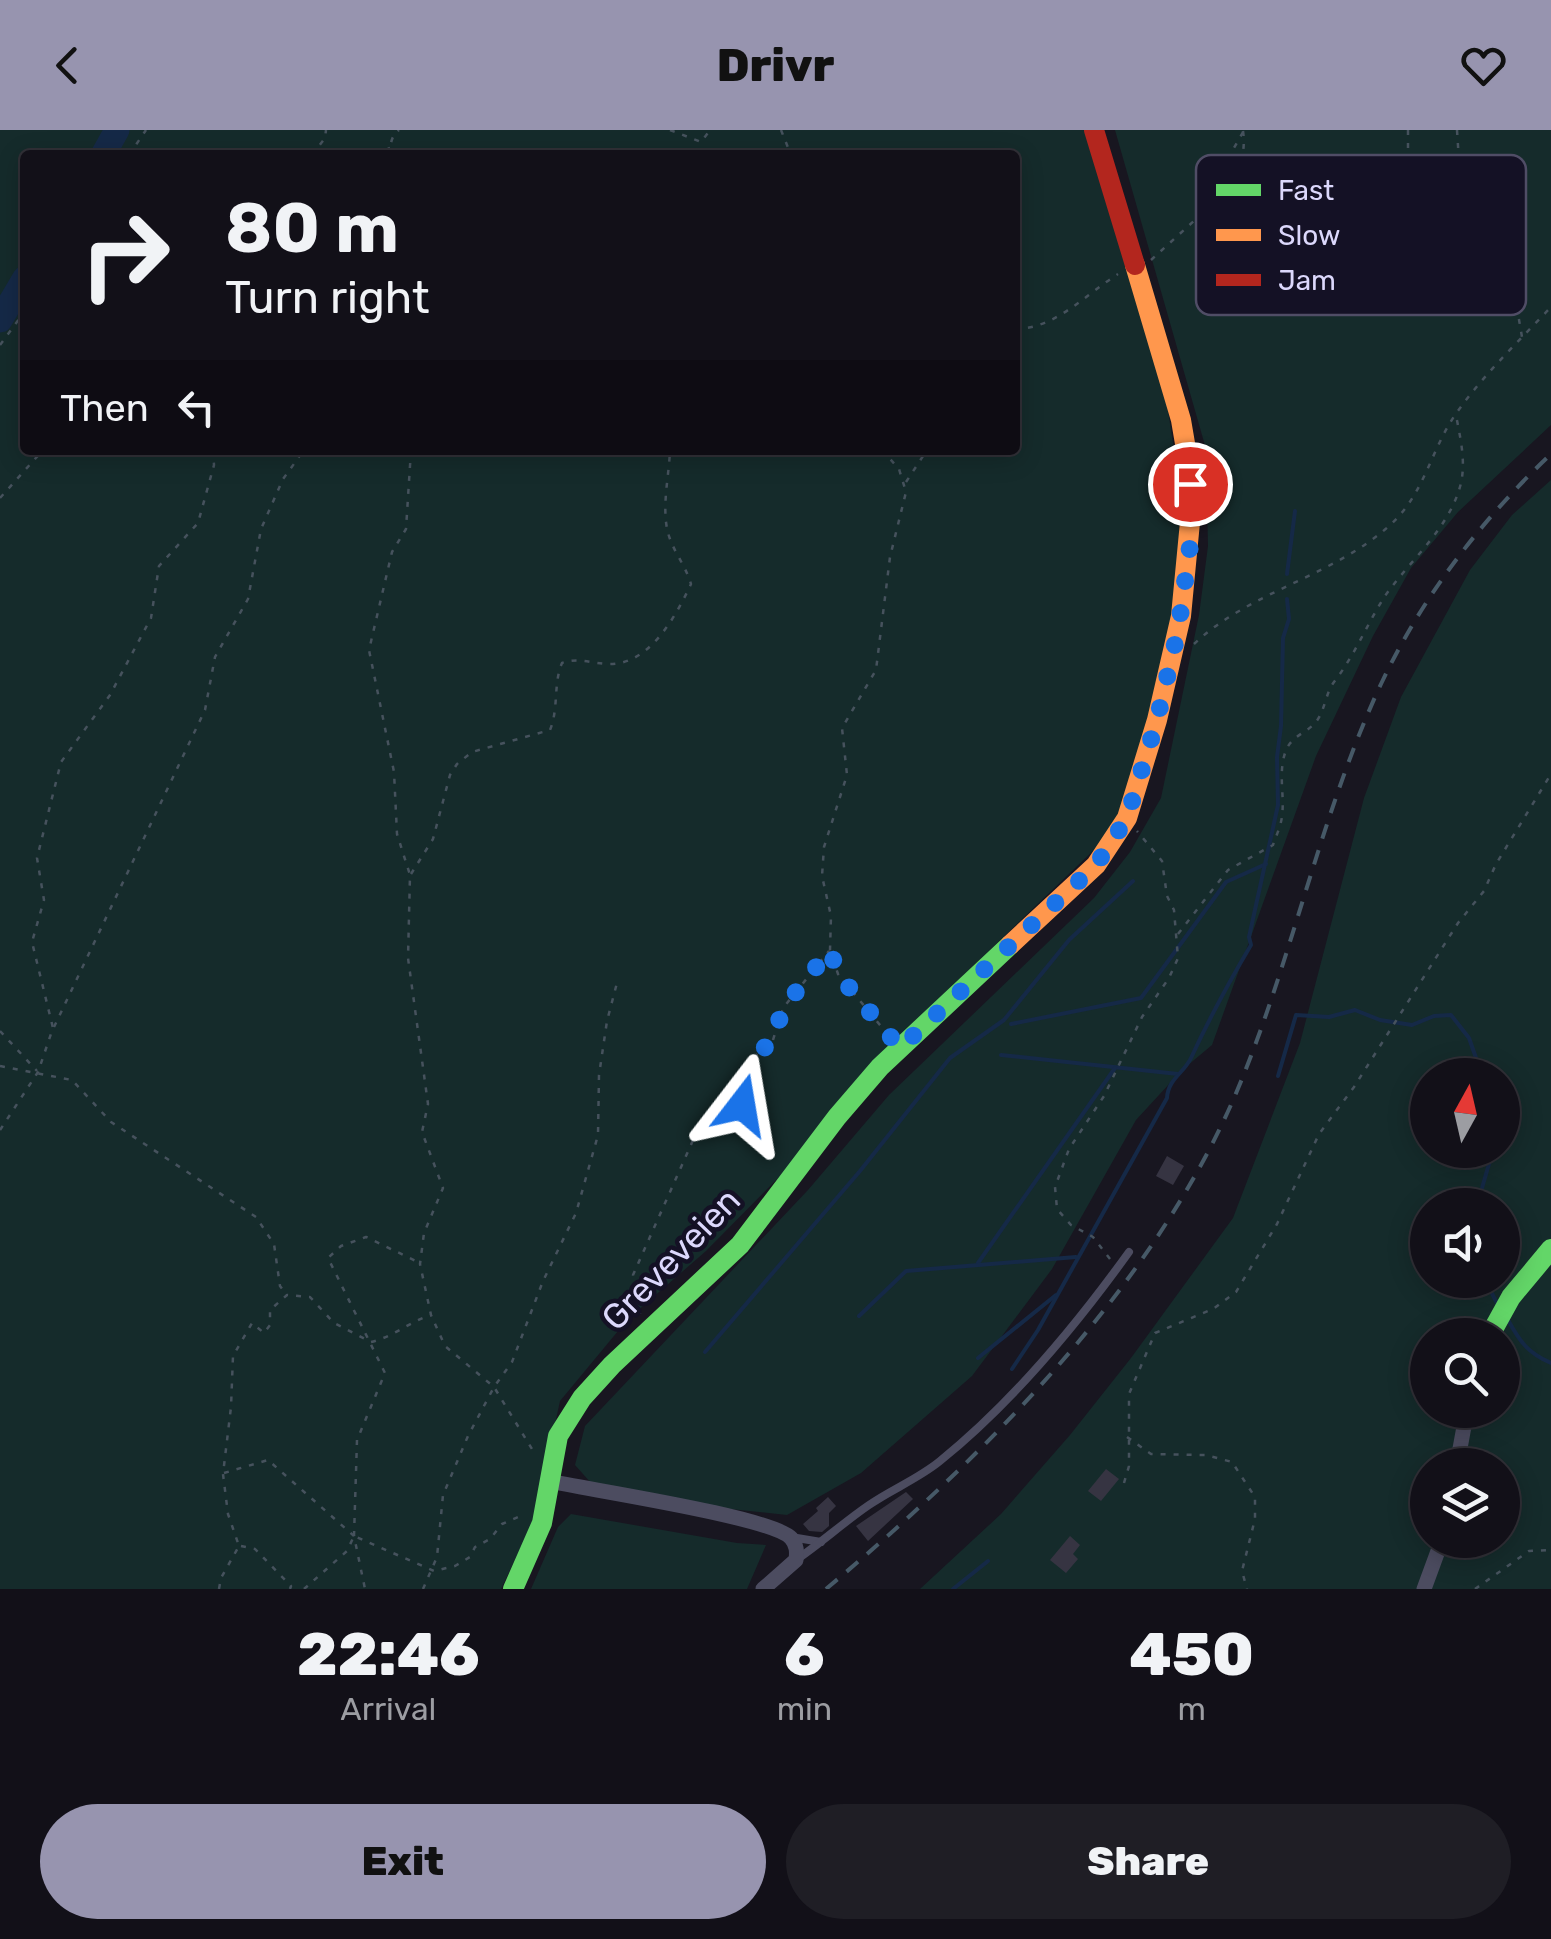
<!DOCTYPE html>
<html lang="en">
<head>
<meta charset="utf-8">
<style>
  body { margin:0; font-family:Rubik,sans-serif; background:#1f1e25; color:#f1f3f6; height:100vh; display:flex; flex-direction:column; font-size:38px; white-space:nowrap }
  * { box-sizing:border-box; margin:0 }
  p { font-size:32px; color:#9c9da2 }
  .icon { flex:none; width:55px; height:55px; fill:none; stroke:currentColor; stroke-width:2; stroke-linecap:round; stroke-linejoin:round }
  .map { position:relative; height:1459px; overflow:hidden }
  .sheet { display:flex; flex-direction:column; background:#121018; flex:1 }
  .sheet>* { flex:none }
  .guide { position:absolute; left:20px; top:20px; width:1000px; height:305px; border-radius:10px; box-shadow:0 5px 25px #0003,0 0 0 2px #313037; background:#121018; color:#f1f3f6; overflow:hidden }
  .needle { width:65px; rotate:8deg }
  .controls { position:absolute; left:1410px; top:928px; display:grid; gap:20px }
  .controls a { display:grid; place-items:center; width:110px; height:110px; border-radius:50%; background:#121018; box-shadow:0 5px 25px #0003,0 0 0 2px #313037; font-size:50px }
  .pin { position:absolute; display:grid; place-items:center; width:85px; height:85px; color:#fff; margin:-42px; border:5px solid #fff; border-radius:50%; box-shadow:0 2px 10px #0007 }
  .me { position:absolute; width:110px; margin:-55px; rotate:14deg; stroke-linejoin:round; filter:drop-shadow(0 0 8px #0008) }
  .turn { display:flex; align-items:center; gap:35px; height:210px; padding:0 40px; font-size:45px }
  .turn .icon { width:130px; height:130px; stroke-width:2.5 }
  .turn b { display:block; font-size:70px; line-height:85px }
  .then { display:flex; align-items:center; height:95px; padding:0 40px; background:#0003; gap:20px; font-size:38px }
  .eta { display:flex; justify-content:space-evenly; align-items:center; height:170px; text-align:center }
  .eta b { font-size:60px; font-weight:800; line-height:70px }
  .primary-button { display:flex; gap:20px; margin-top:auto; padding:20px 40px }
  .primary-button a { flex:1; height:115px; border-radius:60px; background:#9794af; color:#111; font-size:40px; font-weight:800; line-height:115px; text-align:center }
  .primary-button a+a { background:#1f1e25; color:#f1f3f6 }
  header { display:flex; justify-content:space-between; align-items:center; height:130px; padding:0 40px; background:#9794af; color:#111; font-size:45px; font-weight:800 }
  .map>svg:first-child { display:block }
  .green { fill:#152b2b; fill-rule:evenodd }
  .lines { fill:none; stroke-linecap:round; stroke-linejoin:round }
  .stream { stroke:#152947; stroke-width:4 }
  .river { stroke:#152947; stroke-width:25 }
  .building { fill:#363442 }
  .path { stroke:#46525d; stroke-width:2.5; stroke-dasharray:5 8; stroke-linecap:butt }
  .lane { stroke:#4c4c60; stroke-width:8 }
  .street { stroke:#4c4c60; stroke-width:15 }
  .fast { stroke:#63d668; stroke-width:20 }
  .slow { stroke:#ff974d; stroke-width:20 }
  .jam { stroke:#b3261e; stroke-width:20 }
  .rail { stroke:#465967; stroke-width:4; stroke-dasharray:15 12; stroke-linecap:butt }
  .route { stroke:#1a73e8; stroke-width:18; stroke-dasharray:0 32.4 }
  .labels { text-anchor:middle; stroke-width:9; stroke-linejoin:round; paint-order:stroke }
  .street-label { font-size:35px; fill:#dcd8fc; stroke:#141125 }
  .key { fill:#141125; stroke:#504d66; stroke-width:2.5 }
  .key-label { font-size:28px; fill:#dcd8fc }
</style>
</head>
<body>
<header><svg class="icon" aria-label="back" viewBox="0 0 24 24"><path d="M15 5l-7 7 7 7"/></svg>Drivr<svg class="icon" aria-label="heart" viewBox="0 0 24 24"><path d="M12 20l-8-8c-3-5 5-10 8-4 3-6 11-1 8 4z"/></svg></header>
<div class="map">
<svg width="1551" height="1459" viewBox="0 0 1551 1459">
  <rect width="100%" height="100%" fill="#181620"/>
  <g class="green">
    <path d="M0,0H1086L1167,274L1184,385L1170,513L1123,681L1097,717L868,937L786,1040L706,1121L628,1189L560,1271L534,1390L501,1459H0ZM25,25H1015V320H25Z"/>
    <polygon points="1115,0 1551,0 1551,295 1458,382 1411,438 1373,506 1316,626 1212,915 1181,941 1136,990 1052,1139 972,1246 861,1343 787,1385 692,1375 591,1353 575,1335 585,1296 808,1060 889,965 1094,768 1130,722 1161,668 1199,485 1208,416 1206,319"/>
    <path d="M1551,350V1459H920L1001,1384L1070,1305L1131,1228L1233,1088L1300,913L1364,668L1401,567L1470,440L1512,385ZM1428,945H1502V1020H1428ZM1428,1075H1502V1150H1428ZM1428,1205H1502V1280H1428ZM1428,1335H1502V1410H1428Z"/>
    <polygon points="571,1384 737,1413 766,1415 747,1459 531,1459 558,1397"/>
  </g>
  <g class="lines">
    <g class="stream">
      <polyline points="1287,444 1295,381"/>
      <polyline points="1011,894 1141,868 1226,752 1266,734"/>
      <polyline points="1001,925 1178,944"/>
      <polyline points="1278,946 1296,885 1329,887 1355,880 1380,890 1412,895 1434,886 1451,885 1469,908 1482,945"/>
      <polyline points="1483,1075 1482,1058 1493,1020"/>
      <polyline points="978,1133 1115,938"/>
      <polyline points="1485,1150 1499,1177"/>
      <polyline points="859,1186 906,1141 1076,1127"/>
      <path d="M1508,1190C1520,1212 1528,1223 1551,1233"/>
      <polyline points="705,1222 860,1041 950,928 1004,890 1069,810 1133,751"/>
      <polyline points="978,1228 1056,1165"/>
      <path d="M1012,1239L1038,1200L1167,968C1168,949 1184,943 1191,928C1209,889 1229,852 1251,815L1249,807L1278,675L1277,627L1281,596L1283,508L1289,489L1287,469"/>
      <polyline points="953,1459 988,1431"/>
    </g>
    <g class="river">
      <polyline points="103,25 117,0"/>
      <polyline points="0,190 25,148"/>
    </g>
  </g>
  <g class="building">
    <polygon points="1167,1026 1184,1036 1173,1055 1156,1046"/>
    <polygon points="1106,1339 1119,1349 1101,1371 1088,1361"/>
    <polygon points="906,1362 913,1369 868,1411 856,1396"/>
    <polygon points="828,1367 836,1376 829,1383 829,1396 822,1402 809,1401 803,1394 818,1381 816,1378"/>
    <polygon points="1070,1406 1080,1415 1073,1424 1078,1429 1066,1443 1050,1430"/>
  </g>
  <g class="lines">
    <g class="path">
      <polyline points="670,0 701,12 710,0"/>
      <polyline points="781,0 791,25"/>
      <polyline points="1408,0 1408,25 1414,61 1410,73 1412,90"/>
      <polyline points="1457,0 1459,31 1457,75 1463,107 1517,178 1522,207"/>
      <path d="M1243,1C1247,27 1235,49 1226,73C1219,89 1207,100 1205,118L1217,133L1254,152L1279,157L1297,153L1352,166L1367,155L1368,135L1387,129L1397,117L1402,103L1412,92L1457,75"/>
      <polyline points="129,25 146,0"/>
      <polyline points="312,25 325,8 326,0"/>
      <polyline points="374,25 390,18"/>
      <path d="M392,25C389,16 391,6 399,0"/>
      <polyline points="698,25 700,13"/>
      <polyline points="1151,130 1206,80 1217,48 1243,2"/>
      <path d="M1015,199C1055,199 1085,165 1118,144"/>
      <polyline points="0,215 25,181"/>
      <polyline points="411,320 406,399 392,422 369,520 394,642 397,704 410,745 408,828 428,974 422,1002 443,1058 424,1103 420,1134 431,1185 445,1216 494,1257 535,1324"/>
      <polyline points="882,320 899,339 906,362 890,427 876,540 842,598 847,645 824,717 822,746 831,786 830,820 838,844 889,906"/>
      <polyline points="906,352 927,320"/>
      <polyline points="0,368 43,320"/>
      <path d="M1194,514C1250,461 1332,447 1389,396C1424,365 1430,322 1455,285C1483,245 1518,212 1551,177"/>
      <path d="M411,744L433,709L450,645L457,634L472,622L550,600C559,578 553,554 562,533C579,527 593,534 610,534C650,534 676,486 691,454C686,437 676,425 670,409C660,383 669,348 670,320"/>
      <path d="M1178,804L1228,740L1273,715C1276,706 1281,696 1282,686C1285,664 1277,640 1287,618C1294,605 1306,603 1315,593C1325,582 1325,564 1334,552C1355,525 1367,494 1385,466C1411,429 1450,398 1461,353C1466,330 1460,307 1456,285"/>
      <polyline points="54,897 205,580 215,527 248,469 261,399 283,349 304,320"/>
      <polyline points="0,901 37,941"/>
      <polyline points="0,936 72,950 111,992 256,1087 274,1114 280,1156 286,1164"/>
      <polyline points="0,1000 38,942 53,898 32,812 44,770 37,728 61,632 110,565 151,488 159,436 198,393 214,335 213,320"/>
      <polyline points="1110,1129 1093,1107 1071,1095 1057,1079 1055,1057 1069,1019 1104,966 1142,887 1169,848 1178,828 1174,780 1167,766 1162,731 1137,701"/>
      <polyline points="640,1184 633,1145 694,1008 738,982 743,975 750,931 773,910 783,878 829,821"/>
      <polyline points="1127,1307 1151,1324 1206,1325 1232,1332 1255,1367 1255,1389 1242,1441 1247,1459"/>
      <polyline points="224,1343 268,1330 354,1406 365,1459"/>
      <polyline points="1124,1353 1129,1336 1129,1264 1155,1203 1213,1179 1236,1162 1277,1094 1319,1004 1354,957 1458,793 1484,761 1496,734 1551,644"/>
      <polyline points="354,1406 357,1310 385,1243 328,1128 341,1116 366,1107 418,1132"/>
      <polyline points="241,1416 255,1419 291,1456 290,1459"/>
      <path d="M219,1459L221,1448L239,1416L228,1384L223,1344L231,1277L233,1226L252,1193L264,1203L270,1195V1180L287,1165L310,1167L334,1193L371,1212C393,1207 409,1192 431,1185"/>
      <polyline points="304,1459 347,1421 354,1406 434,1441 455,1436 470,1427 475,1417 490,1409 502,1394 525,1384"/>
      <polyline points="423,1459 437,1427 443,1365 468,1306 494,1257 512,1232 543,1151 576,1083 598,1005 599,945 607,891 618,849"/>
      <polyline points="1475,1459 1529,1421 1551,1420"/>
    </g>
    <g class="lane">
      <polyline points="791,1407 821,1412"/>
      <path d="M796,1430C821,1413 844,1392 869,1375C892,1359 918,1349 940,1331C1012,1273 1075,1197 1129,1122"/>
    </g>
    <g class="street">
      <polyline points="1457,1335 1467,1280"/>
      <path d="M549,1351C590,1360 771,1387 791,1408C797,1415 797,1422 796,1430L763,1459"/>
      <polyline points="1424,1459 1442,1410"/>
    </g>
    <g class="fast">
      <polyline points="1490,1205 1511,1167 1551,1119"/>
      <polyline points="513,1459 542,1393 558,1306 582,1268 612,1235 740,1115 837,987 880,937 1010,815"/>
    </g>
    <polyline class="slow" points="1010,815 1096,735 1127,688 1157,590 1181,486 1190,392 1189,337 1181,290 1135,135"/>
    <polyline class="jam" points="1094,0 1135,135"/>
    <path class="rail" d="M826,1459C985,1326 1150,1160 1234,968C1292,833 1319,687 1381,554C1422,467 1481,390 1551,324"/>
  </g>
  <g class="lines">
    <polyline class="route" points="742,975 750,931 773,910 783,878 830,820 838,844 900,918 1096,735 1127,688 1157,590 1178,501 1190,416 1190,354"/>
  </g>
  <g class="labels">
    <g class="street-label">
      <text transform="translate(671 1129) rotate(-46)" y="12">Greveveien</text>
    </g>
  </g>
  <rect x="1196" y="25" width="330" height="160" rx="15" class="key"/>
  <rect x="1216" y="54" width="45" height="12" fill="#63d668"/>
  <rect x="1216" y="99" width="45" height="12" fill="#ff974d"/>
  <rect x="1216" y="144" width="45" height="12" fill="#b3261e"/>
  <g class="key-label">
    <text x="1278" y="70">Fast</text>
    <text x="1278" y="115">Slow</text>
    <text x="1278" y="160">Jam</text>
  </g>
</svg>
<div class="controls">
<a><svg class="needle" viewBox="-14 -14 28 28"><path d="M0-13l5 13h-10z" fill="#e53935"/><path d="M0 13l5-13h-10z" fill="#9c9da2"/></svg></a>
<a><svg class="icon" aria-label="sound" viewBox="0 0 24 24"><path d="M4 9h4l5-4v14l-5-4H4zM17 9q2 3 0 6"/></svg></a>
<a><svg class="icon" aria-label="search" viewBox="0 0 24 24"><circle cx="10" cy="10" r="6"/><path d="M15 15l6 6"/></svg></a>
<a><svg class="icon" aria-label="layers" viewBox="0 0 24 24"><path d="M12 4l9 5-9 5-9-5zM3 14l9 5 9-5"/></svg></a>
</div>
<div class="pin" style="left:1190px;top:354px;background:#d93025"><svg class="icon" aria-label="arrive" viewBox="0 0 24 24"><path d="M6 21V4h12l-3 4 3 4H6"/></svg></div>
<svg class="me" style="left:742px;top:975px" viewBox="-20 -20 40 40"><path d="M0-17L14 15 0 8-14 15z" fill="#1a73e8" stroke="#fff" stroke-width="4"/></svg>
<div class="guide">
<div class="turn"><svg class="icon" aria-label="right" viewBox="0 0 24 24"><path d="M7 20v-9h11M14 6l5 5-5 5"/></svg><div><b>80 m</b>Turn right</div></div>
<div class="then">Then<svg class="icon" aria-label="left" viewBox="0 0 24 24"><path d="M17 20v-9H6M10 6l-5 5 5 5"/></svg></div>
</div>
</div>
<section class="sheet">
<div class="eta">
<div><b>22:46</b><p>Arrival</p></div>
<div><b>6</b><p>min</p></div>
<div><b>450</b><p>m</p></div>
</div>
<div class="primary-button"><a>Exit</a><a>Share</a></div>
</section>
</body>
</html>
